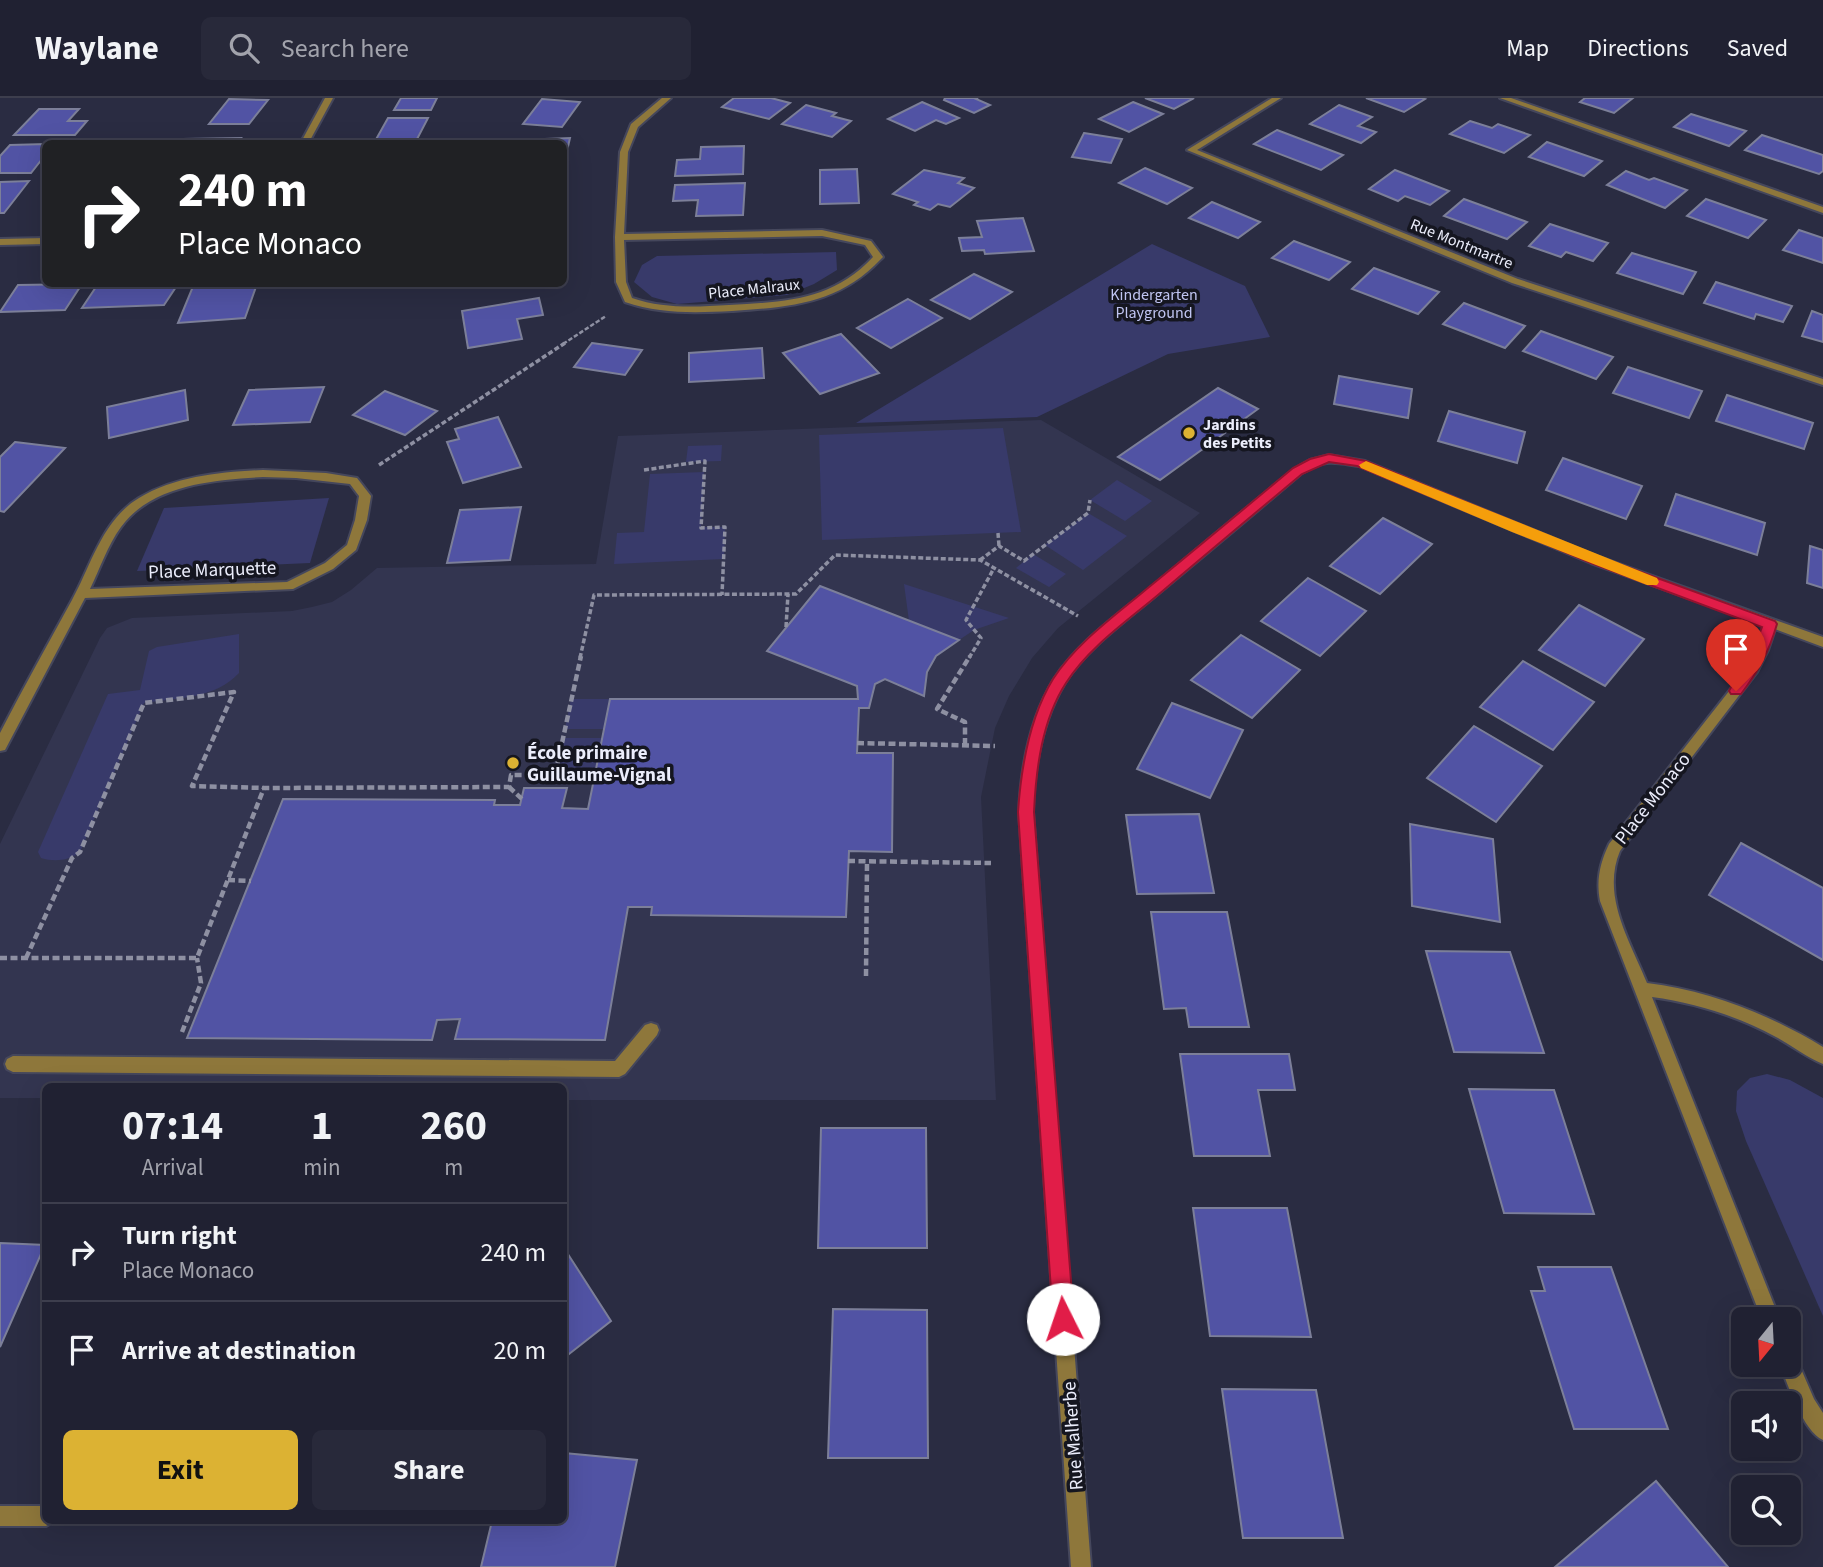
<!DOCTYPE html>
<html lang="en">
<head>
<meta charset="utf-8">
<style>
  body { margin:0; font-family:"Source Sans 3",sans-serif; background:#28293a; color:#f1f3f6; height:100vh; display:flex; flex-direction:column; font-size:26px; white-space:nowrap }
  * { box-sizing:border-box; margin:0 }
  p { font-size:23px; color:#a2a3ac }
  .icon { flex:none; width:38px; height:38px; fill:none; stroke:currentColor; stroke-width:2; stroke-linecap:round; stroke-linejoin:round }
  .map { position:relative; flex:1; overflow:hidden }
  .side { position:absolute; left:42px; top:985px; width:525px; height:441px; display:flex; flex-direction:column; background:#202132; border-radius:10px; box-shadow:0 7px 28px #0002,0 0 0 2px #3d3e4d }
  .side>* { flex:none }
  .guide { position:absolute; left:42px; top:42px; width:525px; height:147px; border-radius:10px; box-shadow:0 7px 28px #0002,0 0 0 2px #3d3e4d; background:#202124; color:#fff; overflow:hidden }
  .needle { width:46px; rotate:198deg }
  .controls { position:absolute; left:1731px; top:1209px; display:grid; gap:14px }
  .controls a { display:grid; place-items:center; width:70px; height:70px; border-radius:10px; background:#202132; box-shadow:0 7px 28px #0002,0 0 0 2px #3d3e4d; font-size:35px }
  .pin { position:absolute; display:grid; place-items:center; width:60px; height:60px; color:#fff; margin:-72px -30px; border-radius:50% 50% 50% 0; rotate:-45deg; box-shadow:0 0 7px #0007 }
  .pin .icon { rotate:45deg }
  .me { position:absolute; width:77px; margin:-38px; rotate:356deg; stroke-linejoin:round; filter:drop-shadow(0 0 5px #0008) }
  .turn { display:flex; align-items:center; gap:24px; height:147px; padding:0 21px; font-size:32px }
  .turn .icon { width:91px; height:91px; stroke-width:2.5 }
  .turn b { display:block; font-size:49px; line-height:60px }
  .eta { display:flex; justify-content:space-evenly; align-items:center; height:119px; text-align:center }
  .eta b { font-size:42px; font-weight:700; line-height:49px }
  .primary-button { display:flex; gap:14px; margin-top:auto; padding:14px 21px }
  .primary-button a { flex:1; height:80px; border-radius:10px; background:#dcb233; color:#111; font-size:28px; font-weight:700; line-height:80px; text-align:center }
  .primary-button a+a { background:#28293a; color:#f1f3f6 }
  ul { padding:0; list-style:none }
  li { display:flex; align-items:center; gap:21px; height:98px; padding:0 21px; border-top:2px solid #3d3e4d }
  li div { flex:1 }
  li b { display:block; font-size:26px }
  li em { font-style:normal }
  header { display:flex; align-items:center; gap:42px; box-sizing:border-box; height:98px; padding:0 35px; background:#202132; border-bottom:2px solid #3d3e4d }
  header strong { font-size:33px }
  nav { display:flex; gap:38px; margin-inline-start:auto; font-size:24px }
  .search { width:490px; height:63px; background:#28293a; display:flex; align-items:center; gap:18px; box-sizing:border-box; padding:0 24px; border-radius:10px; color:#a2a3ac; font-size:26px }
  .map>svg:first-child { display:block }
  .built { fill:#333550 }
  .green { fill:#383a6a }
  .building { fill:#5153a4; stroke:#7c7f99; stroke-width:2 }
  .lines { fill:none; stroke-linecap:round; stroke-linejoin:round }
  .lane-casing { stroke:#45475c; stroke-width:4 }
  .street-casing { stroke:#45475c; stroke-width:4 }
  .path-far2 { stroke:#8e90a2; stroke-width:2.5; stroke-dasharray:4.5 2; stroke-linecap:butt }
  .path-far1 { stroke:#8e90a2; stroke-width:3.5; stroke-dasharray:5 2.5; stroke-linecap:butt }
  .path { stroke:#8e90a2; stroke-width:4.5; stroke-dasharray:7 3.5; stroke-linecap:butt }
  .lane { fill:#8e773b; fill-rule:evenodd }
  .street { fill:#8e773b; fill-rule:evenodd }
  .route { fill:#e11d48; stroke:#92132f; stroke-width:2 }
  .slow { fill:#f59e0b }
  .poi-dot { fill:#dcb233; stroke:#151620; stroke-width:2.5 }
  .labels { text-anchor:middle; stroke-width:7; stroke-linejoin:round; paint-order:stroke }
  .far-street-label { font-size:16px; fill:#ebedfb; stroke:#151620 }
  .far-park-label { font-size:16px; fill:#c0c5f2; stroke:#151620 }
  .far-poi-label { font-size:16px; font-weight:bold; fill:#ebedfb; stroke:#151620; text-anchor:start }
  .street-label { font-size:19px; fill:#ebedfb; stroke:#151620 }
  .poi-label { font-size:19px; font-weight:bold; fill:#ebedfb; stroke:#151620; text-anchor:start }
</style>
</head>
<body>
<header>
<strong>Waylane</strong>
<div class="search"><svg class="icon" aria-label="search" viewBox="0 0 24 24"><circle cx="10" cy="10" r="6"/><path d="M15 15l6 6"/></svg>Search here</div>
<nav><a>Map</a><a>Directions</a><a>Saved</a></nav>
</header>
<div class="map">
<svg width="1823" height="1469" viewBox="0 0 1823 1469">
  <rect width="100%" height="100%" fill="#2a2c42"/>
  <polygon class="built" points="1041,322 1200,415 1058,530 1032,560 1009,598 995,630 981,699 996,1002 564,1002 564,989 46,989 45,1000 0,1000 0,746 100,540 107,530 132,520 292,513 312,509 332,504 351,492 377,470 596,466 618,338"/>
  <g class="green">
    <polygon points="1152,146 1245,188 1270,239 1168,256 1037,319 856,325"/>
    <polygon points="836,154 837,172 814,186 787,197 677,206 652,199 634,184 642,167 657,158"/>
    <polygon points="1003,330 1021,434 822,442 819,337"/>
    <polygon points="722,347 721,363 686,364 688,348"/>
    <polygon points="704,374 701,429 725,429 724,461 614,466 617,435 644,434 650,376"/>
    <polygon points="1117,382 1152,403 1125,423 1090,402"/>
    <polygon points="329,400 310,465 137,473 164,410"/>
    <polygon points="1088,415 1127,438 1083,472 1045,447"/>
    <polygon points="1033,456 1066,476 1049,489 1016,470"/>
    <polygon points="904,486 1009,520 974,532 959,542 909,523"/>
    <path d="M239,536V575C215,601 177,600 144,605L80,754C69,763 54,764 41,760L38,754L108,596L140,592L149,553L157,549Z"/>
    <polygon points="571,601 610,601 604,631 565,631"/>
    <polygon points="562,640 602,640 596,670 556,669"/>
    <polygon points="1767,976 1790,982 1823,1000 1823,1218 1746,1043 1736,1013 1737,993 1750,980"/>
  </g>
  <g class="building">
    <polygon points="401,0 437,0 431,12 394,12"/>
    <polygon points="734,0 771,0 790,5 769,21 722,9"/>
    <polygon points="945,0 978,0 976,1 990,7 974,15 944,2"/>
    <polygon points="1145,0 1194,0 1174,11"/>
    <polygon points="1366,0 1422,0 1425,1 1404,14"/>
    <polygon points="1585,0 1633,0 1614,15 1580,4"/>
    <polygon points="229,1 268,2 249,26 209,26"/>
    <polygon points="542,1 580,4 562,29 523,26"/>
    <polygon points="922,4 959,20 946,26 936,22 915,33 888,21"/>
    <polygon points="1133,4 1163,16 1129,34 1099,21"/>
    <polygon points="806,7 836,15 832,18 851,23 832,39 782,26"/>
    <polygon points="1339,7 1372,19 1358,28 1376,34 1361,45 1310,26"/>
    <polygon points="39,11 79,11 68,23 87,23 75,37 14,37"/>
    <polygon points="1691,16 1746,33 1729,48 1674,29"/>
    <polygon points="388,20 428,20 415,45 374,45"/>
    <polygon points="1470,23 1492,30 1498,26 1530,37 1504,55 1450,36"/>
    <polygon points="1277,32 1343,57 1321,72 1254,46"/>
    <polygon points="1084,35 1122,41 1111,65 1072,59"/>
    <polygon points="1762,37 1823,57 1823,73 1819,76 1745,52"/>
    <polygon points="241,40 237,46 180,46 183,41"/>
    <polygon points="570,40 567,53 564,53 564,46 518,46 519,42"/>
    <polygon points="1547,44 1602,63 1584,78 1529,59"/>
    <polygon points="46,46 46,56 31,75 0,75 0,58 10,47"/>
    <polygon points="744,48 743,76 675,78 677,62 700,61 701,49"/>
    <polygon points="1145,70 1192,90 1167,106 1119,85"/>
    <polygon points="857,71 859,105 820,106 820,72"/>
    <polygon points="924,72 964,80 958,85 974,90 950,109 938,106 930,112 914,107 918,104 893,96"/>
    <polygon points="1395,72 1449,93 1430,107 1405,98 1398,103 1369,91"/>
    <polygon points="1626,73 1649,82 1654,80 1687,92 1665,110 1607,87"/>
    <polygon points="29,83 4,115 0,115 0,84"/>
    <polygon points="745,85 743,117 696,118 698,102 673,103 675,87"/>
    <polygon points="1464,101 1527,124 1507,141 1444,118"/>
    <polygon points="1706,101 1766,122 1748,140 1687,118"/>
    <polygon points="1212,104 1260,124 1238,140 1189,120"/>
    <polygon points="1023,120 1034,153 985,156 984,152 962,153 959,140 982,139 977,123"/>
    <polygon points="1550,126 1608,145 1593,163 1566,154 1561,159 1529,148"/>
    <polygon points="1799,132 1823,140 1823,165 1783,152"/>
    <polygon points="1294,143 1350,164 1329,182 1272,160"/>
    <polygon points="1632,155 1696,174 1683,196 1617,175"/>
    <polygon points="1374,170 1439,194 1418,216 1352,191"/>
    <polygon points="974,176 1012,194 970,221 931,202"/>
    <polygon points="1716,184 1792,208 1783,224 1756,216 1754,221 1704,205"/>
    <polygon points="82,186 65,212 0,214 18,187"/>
    <polygon points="98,186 178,186 164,207 82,210"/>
    <polygon points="194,186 257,186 245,220 178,225"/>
    <polygon points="482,186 542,186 540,190 480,190"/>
    <polygon points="539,200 543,217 517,221 522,241 468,250 462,213"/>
    <polygon points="908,201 942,220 891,250 857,230"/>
    <polygon points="1464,205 1525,228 1505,250 1443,226"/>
    <polygon points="1812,213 1823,217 1823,244 1802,238"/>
    <polygon points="1541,233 1613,259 1596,281 1523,253"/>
    <polygon points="841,236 879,275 820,296 783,255"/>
    <polygon points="592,245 642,252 625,277 574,269"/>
    <polygon points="762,250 764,280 689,284 689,255"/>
    <polygon points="1628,269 1702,293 1689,320 1613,295"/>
    <polygon points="1339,278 1412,291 1408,320 1334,306"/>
    <polygon points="324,289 310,324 233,327 249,292"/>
    <polygon points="1218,290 1258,311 1160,382 1118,359"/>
    <polygon points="185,292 188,322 109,340 107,309"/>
    <polygon points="385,293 437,313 405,337 353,317"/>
    <polygon points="1727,297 1813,325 1804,351 1716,323"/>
    <polygon points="1449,313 1525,334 1517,365 1438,343"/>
    <polygon points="498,319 521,369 463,385 447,344 459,341 455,331"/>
    <polygon points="15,344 65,350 4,414 0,413 0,359"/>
    <polygon points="1563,360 1642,388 1626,421 1546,392"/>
    <polygon points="1676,396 1765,425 1757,457 1665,427"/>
    <polygon points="521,409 510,462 447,465 460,412"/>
    <polygon points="1383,420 1432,446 1380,496 1330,468"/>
    <polygon points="1810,448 1823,452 1823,490 1807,485"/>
    <polygon points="1308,480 1366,513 1320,558 1261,523"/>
    <polygon points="820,488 959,542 936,558 927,574 924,598 885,581 875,586 869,610 859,610 857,655 893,655 892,754 849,753 846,819 651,817 652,809 628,809 605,942 455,941 460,921 437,922 432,942 187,940 283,701 495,702 494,707 520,707 524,690 567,690 562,710 588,711 610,601 858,601 857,588 767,553"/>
    <polygon points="1579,507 1644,541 1605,588 1539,552"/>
    <polygon points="1241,537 1300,572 1252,620 1191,582"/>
    <polygon points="1523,563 1594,604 1553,652 1480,609"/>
    <polygon points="1172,605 1243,632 1210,700 1137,671"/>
    <polygon points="1474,628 1542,668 1496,724 1427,680"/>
    <polygon points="1199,716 1214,795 1137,796 1126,717"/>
    <polygon points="1410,726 1493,741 1500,824 1412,808"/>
    <polygon points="1741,745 1823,790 1823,862 1709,797"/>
    <polygon points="1151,814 1227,814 1249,929 1189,929 1186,910 1164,911"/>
    <polygon points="1426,853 1510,854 1544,955 1454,954"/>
    <polygon points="1180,956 1289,956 1295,992 1258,992 1270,1058 1194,1058"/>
    <polygon points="1469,991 1554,992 1594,1116 1504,1115"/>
    <polygon points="821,1030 926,1030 927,1150 818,1150"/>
    <polygon points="1193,1110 1287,1110 1311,1239 1210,1238"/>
    <polygon points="0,1145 45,1147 0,1249"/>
    <polygon points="564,1150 611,1223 564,1260"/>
    <polygon points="1538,1169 1611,1169 1668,1331 1574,1331 1531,1193 1545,1193"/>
    <polygon points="833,1211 927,1212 928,1360 828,1360"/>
    <polygon points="1222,1291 1316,1292 1343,1440 1243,1440"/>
    <polygon points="564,1355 637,1362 615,1469 481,1469 492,1423 564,1423"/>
    <polygon points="1656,1383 1728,1469 1555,1469"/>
  </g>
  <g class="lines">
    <g class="lane-casing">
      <polygon id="lane" points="651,925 657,927 659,932 657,937 625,976 619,979 13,974 7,971 5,966 7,961 13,958 615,963 645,927"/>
    </g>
    <g class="street-casing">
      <g id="street">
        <polygon points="325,0 333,0 308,46 300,46"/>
        <path d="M662,0H671L638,29L628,54L624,136L822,132L871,143L883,159L881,161C839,206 790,209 732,213C695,215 660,216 625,204L616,184L615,139L620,54L631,26ZM822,138L865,147L873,159C832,203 784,204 729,207C696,209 664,211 632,200L626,184L624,142Z"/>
        <polygon points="1272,0 1281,0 1197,52 1518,181 1823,281 1823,287 1512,185 1187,52"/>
        <polygon points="1500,0 1511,0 1823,109 1823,115"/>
        <polygon points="46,140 46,146 0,147 0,141"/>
        <path d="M1329,357L1365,363L1599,459L1823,539V549L1775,531L1768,552L1757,574L1620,753C1601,798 1630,843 1647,885C1711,893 1768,916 1823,949V966C1806,959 1791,947 1776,939C1737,918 1696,905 1652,899L1780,1222H1762L1600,803C1596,782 1600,765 1609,746L1748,569L1764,527L1591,465L1359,368C1331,364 1327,361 1302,375C1254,416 1206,456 1158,496C1126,523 1087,550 1065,585C1042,623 1034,671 1033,714L1091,1469H1071L1019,714C1021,669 1030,620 1054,581C1078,544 1117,517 1150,490C1198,450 1246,410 1294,371L1310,362Z"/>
        <path d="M263,372L326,375L357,380L371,398L367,422L356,452L333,471L293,491L85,500L5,652L0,653V635C23,590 48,546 72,502C91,468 102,422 139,400C176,378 221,374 263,372ZM263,379L296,380L350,386L359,398L355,422L347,447L325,465L287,484L90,491C100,471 107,448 121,429C152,386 215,382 263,379Z"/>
        <path d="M1788,1255L1795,1257L1814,1301L1823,1315V1342C1803,1333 1788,1287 1780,1267H1788Z"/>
        <polygon points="0,1408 46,1408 46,1423 54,1423 46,1428 0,1428"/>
      </g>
    </g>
    <polyline class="path-far2" points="563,246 606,218"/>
    <g class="path-far1">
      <polyline points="379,367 565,245"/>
      <polyline points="644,372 705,363 701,430 725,429 722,497"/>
      <polyline points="998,435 999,448"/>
      <polyline points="980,462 999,448 1024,463 1088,415 1090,402"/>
      <polyline points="786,529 788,496"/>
      <polyline points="580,560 594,497 796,496 835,457 980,462 1078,518"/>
      <polyline points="969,560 981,540 966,522 994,470"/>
    </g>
    <g class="path">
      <polyline points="857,645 995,648"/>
      <polyline points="965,647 965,624 937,611 970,558"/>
      <polyline points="509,689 522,701"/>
      <polyline points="848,763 991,765"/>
      <polyline points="228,782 251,783"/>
      <polyline points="0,860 197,860 264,690 509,689 511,677 555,677 581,558"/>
      <polyline points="26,860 72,760 80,754 144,605 234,594 192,688 264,690"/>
      <polyline points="866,878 867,763"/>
      <polyline points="182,934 201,885 197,860"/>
    </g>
    <use href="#lane" class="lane"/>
    <use href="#street" class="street"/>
  </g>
  <path class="route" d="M1329,356L1366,363L1600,459L1775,523L1777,526C1769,554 1758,574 1741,596H1731L1729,593L1731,589L1747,568L1762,529L1591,465L1357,368L1329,364L1302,376C1254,416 1206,456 1158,497C1127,523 1088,550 1066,585C1042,622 1036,671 1034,714L1074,1221L1071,1228L1063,1231L1056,1228L1053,1221L1018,714C1021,670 1029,620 1053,581C1077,544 1116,517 1149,489C1197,450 1245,410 1293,370L1310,361Z"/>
  <polygon class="slow" points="1366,363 1657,480 1659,484 1657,487 1647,487 1512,434 1361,370 1359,367"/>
  <g class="poi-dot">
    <circle cx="1189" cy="335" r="7"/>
    <circle cx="513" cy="665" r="7"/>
  </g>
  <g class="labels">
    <g class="far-street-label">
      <text transform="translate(1462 145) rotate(22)" y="6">Rue Montmartre</text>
      <text transform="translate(754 190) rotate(-6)" y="6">Place Malraux</text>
    </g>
    <g class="far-park-label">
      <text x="1154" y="202">Kindergarten<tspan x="1154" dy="18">Playground</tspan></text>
    </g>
    <g class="far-poi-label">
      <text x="1203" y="332">Jardins<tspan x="1203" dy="18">des Petits</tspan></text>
    </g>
    <g class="street-label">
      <text transform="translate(212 471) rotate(-2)" y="7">Place Marquette</text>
      <text transform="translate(1652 700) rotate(-52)" y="7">Place Monaco</text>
      <text transform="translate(1072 1338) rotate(-94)" y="7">Rue Malherbe</text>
    </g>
    <g class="poi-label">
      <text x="527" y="661">École primaire<tspan x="527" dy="22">Guillaume-Vignal</tspan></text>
    </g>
  </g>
</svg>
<div class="controls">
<a><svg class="needle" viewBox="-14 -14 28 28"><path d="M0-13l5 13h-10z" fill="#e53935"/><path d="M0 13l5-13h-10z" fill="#a2a3ac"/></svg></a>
<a><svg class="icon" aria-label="sound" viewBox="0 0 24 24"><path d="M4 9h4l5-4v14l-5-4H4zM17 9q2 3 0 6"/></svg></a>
<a><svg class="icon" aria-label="search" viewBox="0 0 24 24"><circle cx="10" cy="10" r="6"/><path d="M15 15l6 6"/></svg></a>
</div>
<div class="pin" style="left:1736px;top:593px;background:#d93025"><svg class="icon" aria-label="arrive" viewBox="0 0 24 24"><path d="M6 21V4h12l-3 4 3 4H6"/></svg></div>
<svg class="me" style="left:1063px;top:1221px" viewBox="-20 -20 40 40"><circle r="19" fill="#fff"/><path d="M0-13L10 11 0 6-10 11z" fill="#e11d48"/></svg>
<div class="guide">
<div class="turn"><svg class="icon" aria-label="right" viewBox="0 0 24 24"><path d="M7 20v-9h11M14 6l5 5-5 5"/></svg><div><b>240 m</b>Place Monaco</div></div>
</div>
<section class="side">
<div class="eta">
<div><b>07:14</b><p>Arrival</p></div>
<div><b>1</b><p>min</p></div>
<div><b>260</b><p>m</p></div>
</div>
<ul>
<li><svg class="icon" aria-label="right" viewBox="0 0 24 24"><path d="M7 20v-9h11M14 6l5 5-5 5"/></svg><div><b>Turn right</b><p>Place Monaco</p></div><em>240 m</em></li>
<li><svg class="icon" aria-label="arrive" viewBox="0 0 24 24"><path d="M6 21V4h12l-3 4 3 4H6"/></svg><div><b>Arrive at destination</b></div><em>20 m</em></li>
</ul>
<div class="primary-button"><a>Exit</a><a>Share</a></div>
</section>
</div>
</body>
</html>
